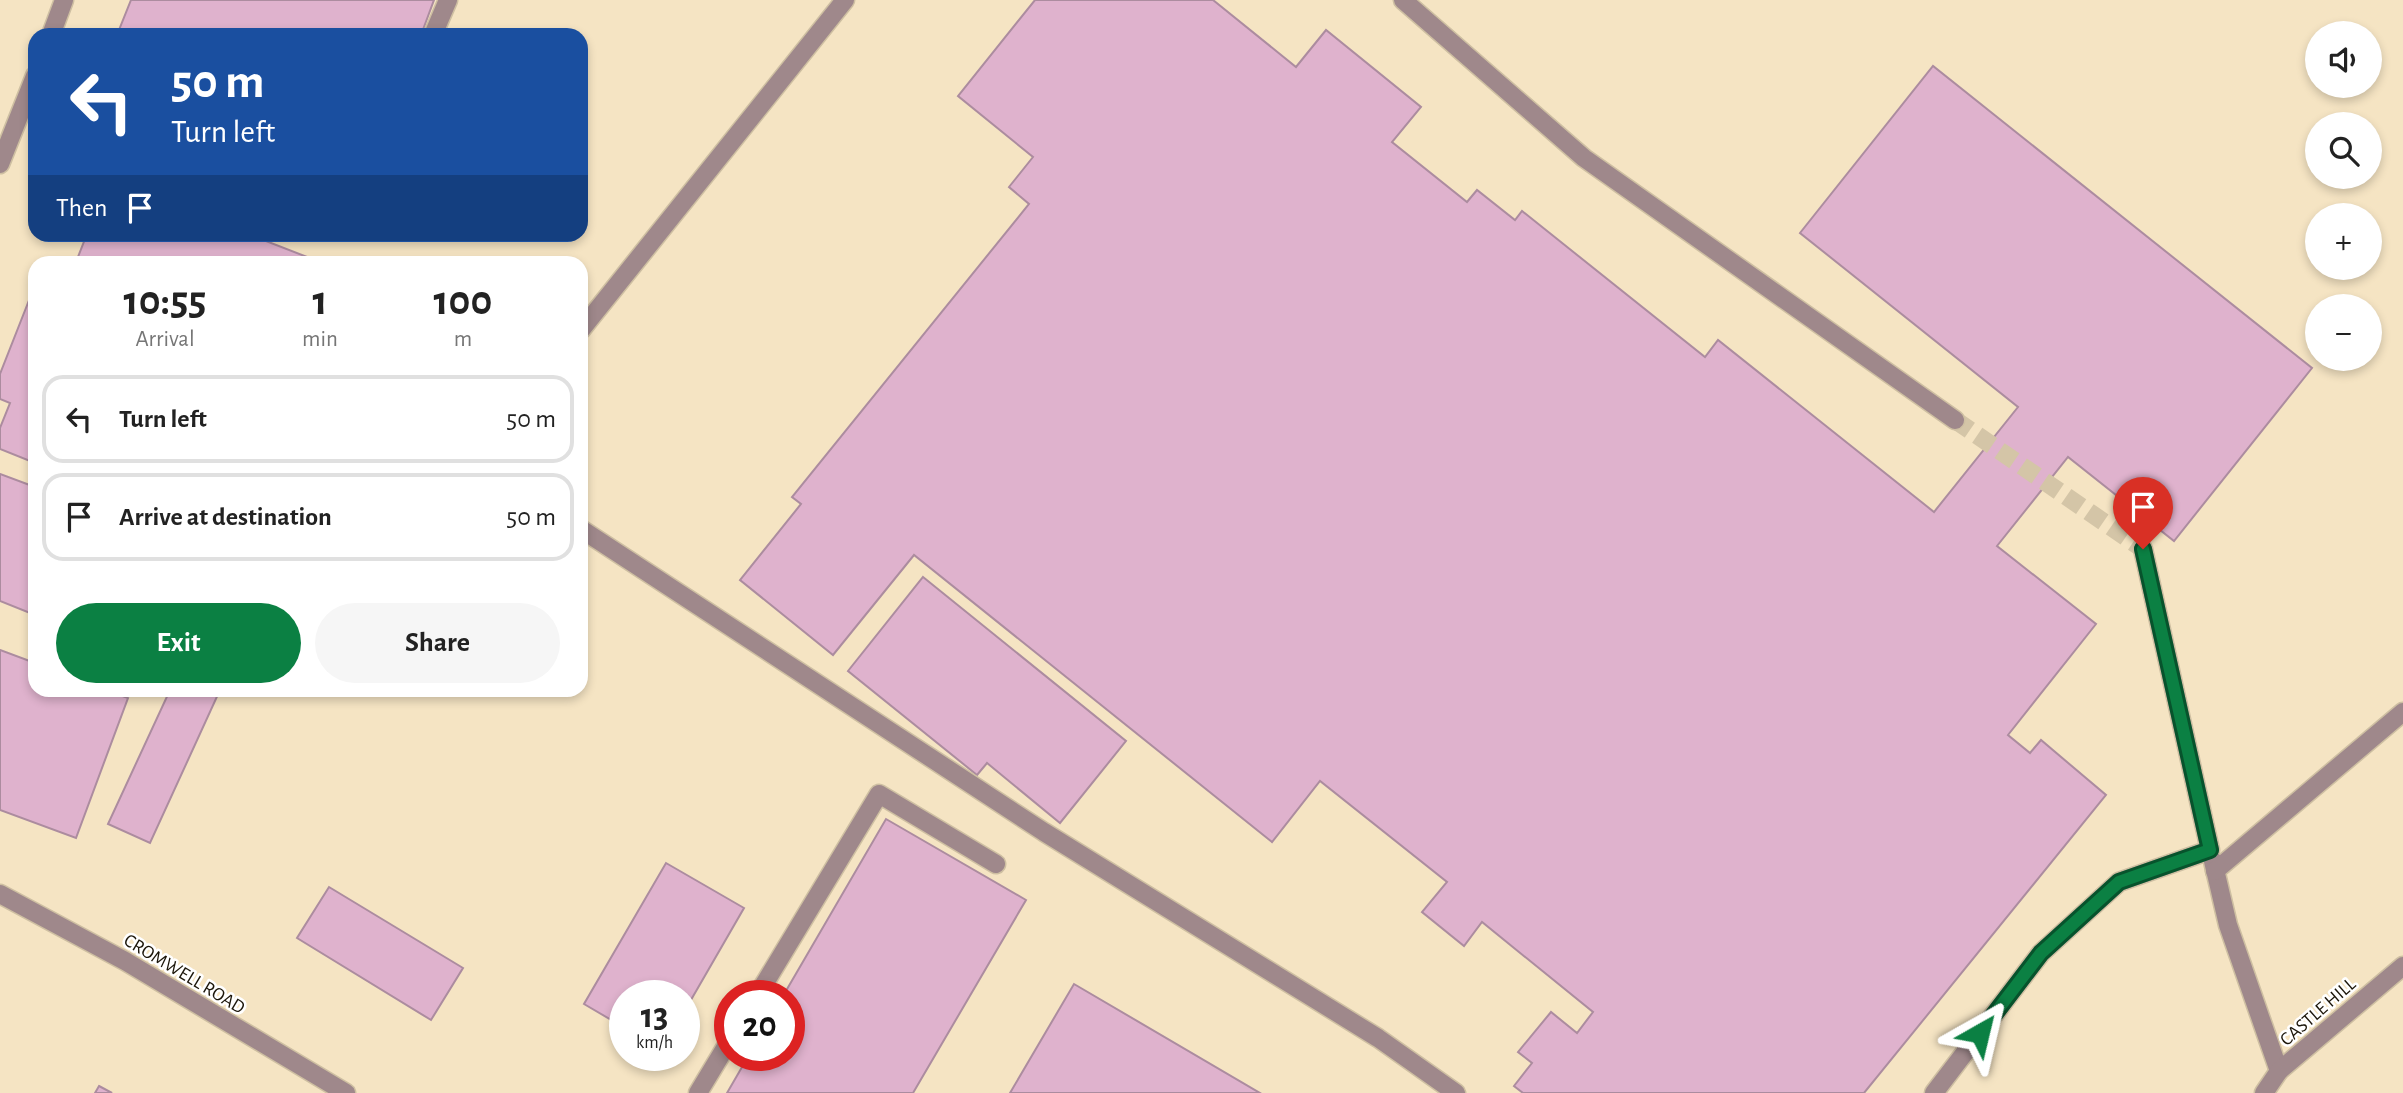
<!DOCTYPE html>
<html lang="en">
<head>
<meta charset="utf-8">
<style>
  body { margin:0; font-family:"Alegreya Sans",sans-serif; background:#f6f6f6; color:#222; height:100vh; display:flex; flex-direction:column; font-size:26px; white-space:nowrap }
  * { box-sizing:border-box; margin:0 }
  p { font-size:23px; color:#767676 }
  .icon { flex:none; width:38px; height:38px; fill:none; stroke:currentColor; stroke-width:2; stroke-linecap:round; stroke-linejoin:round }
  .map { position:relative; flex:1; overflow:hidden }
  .details { position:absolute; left:28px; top:256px; width:560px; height:441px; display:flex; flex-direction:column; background:#fff; border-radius:21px; box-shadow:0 4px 10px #0003 }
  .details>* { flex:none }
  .top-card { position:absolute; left:28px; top:28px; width:560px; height:214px; border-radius:21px; box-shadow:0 4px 10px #0003; background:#1a4fa0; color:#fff; overflow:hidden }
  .tools { position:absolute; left:2305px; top:21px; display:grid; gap:14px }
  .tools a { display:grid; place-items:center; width:77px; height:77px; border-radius:50%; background:#fff; box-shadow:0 4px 10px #0003; font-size:35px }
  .speed { position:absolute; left:609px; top:980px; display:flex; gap:14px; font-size:35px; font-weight:700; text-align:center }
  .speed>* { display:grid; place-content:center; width:91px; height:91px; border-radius:50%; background:#fff; box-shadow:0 4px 10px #0003; line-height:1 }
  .speed small { font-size:18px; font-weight:400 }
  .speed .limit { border:10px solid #d22; background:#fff; color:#111 }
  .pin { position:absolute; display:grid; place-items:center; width:60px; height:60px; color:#fff; margin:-72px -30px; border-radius:50% 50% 50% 0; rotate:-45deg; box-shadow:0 0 7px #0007 }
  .pin .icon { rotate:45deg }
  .me { position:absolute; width:77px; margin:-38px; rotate:37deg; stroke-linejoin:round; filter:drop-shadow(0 0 5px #0008) }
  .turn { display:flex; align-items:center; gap:24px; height:147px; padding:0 28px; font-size:32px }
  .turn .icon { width:91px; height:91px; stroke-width:2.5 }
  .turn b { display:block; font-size:49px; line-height:60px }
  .then { display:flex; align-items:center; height:66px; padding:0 28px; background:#0003; gap:14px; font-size:26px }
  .eta { display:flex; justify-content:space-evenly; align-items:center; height:119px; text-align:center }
  .eta b { font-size:42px; font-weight:700; line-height:49px }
  .button { display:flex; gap:14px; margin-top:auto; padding:14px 28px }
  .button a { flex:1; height:80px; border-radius:42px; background:#0b8043; color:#fff; font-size:28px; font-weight:700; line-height:80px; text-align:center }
  .button a+a { background:#f6f6f6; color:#222 }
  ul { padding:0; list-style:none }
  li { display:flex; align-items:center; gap:21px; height:88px; margin:0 14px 10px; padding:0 14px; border:4px solid #e0e0e0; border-radius:21px }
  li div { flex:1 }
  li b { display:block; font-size:26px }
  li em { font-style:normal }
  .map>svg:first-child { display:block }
  .building { fill:#dfb2cd; stroke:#ac8c9f; stroke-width:2 }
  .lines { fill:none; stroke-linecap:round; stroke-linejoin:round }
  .minor-tunnel { stroke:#d4c5a7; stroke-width:18; stroke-dasharray:18 9; stroke-linecap:butt }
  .minor-casing { stroke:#cebfa2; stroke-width:21 }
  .minor { stroke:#9f888b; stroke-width:18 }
  .route-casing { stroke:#07532c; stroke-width:18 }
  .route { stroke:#0b8043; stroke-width:12 }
  .labels { text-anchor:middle; stroke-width:5; stroke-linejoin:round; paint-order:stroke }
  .street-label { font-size:19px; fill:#1b1509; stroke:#fff }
</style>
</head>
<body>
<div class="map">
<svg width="2403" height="1093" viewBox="0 0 2403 1093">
  <rect width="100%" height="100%" fill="#f5e4c3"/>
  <g class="building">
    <polygon points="131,0 434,0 421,35 117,35"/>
    <polygon points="1035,0 1213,0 1296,67 1326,30 1421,107 1392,142 1467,202 1477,190 1515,220 1522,211 1705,357 1718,340 1934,512 2018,407 1800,233 1933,66 2312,368 2174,541 2068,457 1997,546 2096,624 2008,735 2030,753 2041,740 2106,795 1864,1093 1523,1093 1514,1086 1532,1063 1518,1052 1551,1012 1577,1033 1593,1012 1482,922 1464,946 1422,912 1447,882 1320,781 1272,842 914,555 833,655 740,580 801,504 792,497 1029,204 1009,187 1033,157 958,96"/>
    <polygon points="87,234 248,234 320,262 76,262"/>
    <polygon points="35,285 35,463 0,449 0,428 10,403 0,399 0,374"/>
    <polygon points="0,474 35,487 35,615 0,601"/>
    <polygon points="923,577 1126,741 1060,823 987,763 977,775 848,671"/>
    <polygon points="0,650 35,663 35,690 106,690 128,698 76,838 0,810"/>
    <polygon points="170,690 220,690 150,843 108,824"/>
    <polygon points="886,819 1026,900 913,1093 727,1093 749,1055 789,1055 789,996 783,996"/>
    <polygon points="666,863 744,908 684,1012 684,996 625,996 625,1028 584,1004"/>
    <polygon points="329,887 463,968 431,1020 297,938"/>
    <polygon points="1074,984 1260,1093 1010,1093"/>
    <polygon points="99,1086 112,1093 95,1093"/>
  </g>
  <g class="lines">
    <polyline class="minor-tunnel" points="1955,420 2143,549"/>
    <g class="minor-casing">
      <g id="minor">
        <polyline points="1403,0 1584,158 1955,420"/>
        <polyline points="51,35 64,0"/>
        <polyline points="433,35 448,0"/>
        <polyline points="0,164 35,76"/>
        <polyline points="581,330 845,0"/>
        <polyline points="581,529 1044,832 1378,1038 1456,1093"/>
        <polyline points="2213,861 2228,925 2279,1071"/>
        <polyline points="2215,871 2403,712"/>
        <polyline points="0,894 125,961 346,1093"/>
        <polyline points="757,996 879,794 996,864"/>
        <polyline points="698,1093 730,1040"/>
        <polyline points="1934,1093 2041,953 2119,882 2210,850 2143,549"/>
        <polyline points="2264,1093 2279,1071 2403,966"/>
      </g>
    </g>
    <use href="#minor" class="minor"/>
  </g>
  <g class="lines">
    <g class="route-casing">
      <polyline id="route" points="1980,1033 2041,953 2119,882 2210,850 2143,549"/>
    </g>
    <use href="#route" class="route"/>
  </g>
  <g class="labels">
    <g class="street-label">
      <text transform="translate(185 973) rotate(31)" y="7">CROMWELL ROAD</text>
      <text transform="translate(2317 1011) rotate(-41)" y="7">CASTLE HILL</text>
    </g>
  </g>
</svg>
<div class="tools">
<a><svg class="icon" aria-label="sound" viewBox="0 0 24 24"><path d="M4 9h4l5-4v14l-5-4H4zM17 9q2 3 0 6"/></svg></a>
<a><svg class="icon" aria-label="search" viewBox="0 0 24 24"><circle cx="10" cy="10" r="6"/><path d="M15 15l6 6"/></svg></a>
<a>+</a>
<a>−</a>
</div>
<div class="speed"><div>13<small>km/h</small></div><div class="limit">20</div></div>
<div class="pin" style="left:2143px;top:549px;background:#d93025"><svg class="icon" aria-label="arrive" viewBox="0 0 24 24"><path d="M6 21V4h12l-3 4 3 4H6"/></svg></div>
<svg class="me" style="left:1980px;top:1033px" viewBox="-20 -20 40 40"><path d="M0-17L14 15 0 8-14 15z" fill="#0b8043" stroke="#fff" stroke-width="4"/></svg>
<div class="top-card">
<div class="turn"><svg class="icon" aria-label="left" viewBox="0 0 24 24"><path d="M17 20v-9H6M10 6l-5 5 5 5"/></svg><div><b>50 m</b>Turn left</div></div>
<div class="then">Then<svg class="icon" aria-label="arrive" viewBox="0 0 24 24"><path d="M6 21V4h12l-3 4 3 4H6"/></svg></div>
</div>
<section class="details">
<div class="eta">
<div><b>10:55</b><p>Arrival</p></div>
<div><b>1</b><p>min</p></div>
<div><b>100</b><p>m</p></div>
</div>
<ul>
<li><svg class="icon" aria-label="left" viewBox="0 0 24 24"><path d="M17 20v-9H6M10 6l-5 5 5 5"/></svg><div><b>Turn left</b></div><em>50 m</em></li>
<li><svg class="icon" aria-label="arrive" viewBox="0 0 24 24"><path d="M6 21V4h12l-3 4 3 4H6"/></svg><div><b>Arrive at destination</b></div><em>50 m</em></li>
</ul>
<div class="button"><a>Exit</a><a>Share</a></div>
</section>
</div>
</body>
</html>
